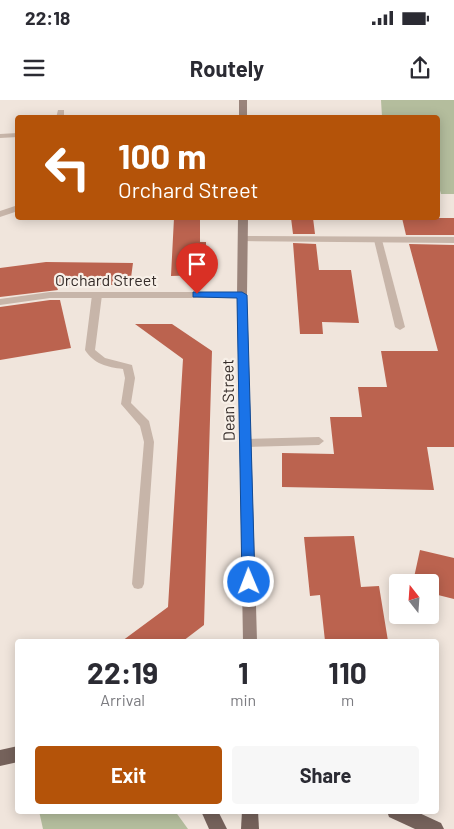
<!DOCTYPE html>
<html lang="en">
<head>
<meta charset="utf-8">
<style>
  body { margin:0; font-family:Barlow,sans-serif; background:#f7f7f7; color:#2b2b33; height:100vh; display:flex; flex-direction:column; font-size:19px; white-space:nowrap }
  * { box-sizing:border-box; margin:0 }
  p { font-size:16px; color:#7c7c81 }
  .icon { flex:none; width:28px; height:28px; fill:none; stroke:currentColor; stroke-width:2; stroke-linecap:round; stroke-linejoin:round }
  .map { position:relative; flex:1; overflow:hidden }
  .drawer { position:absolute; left:15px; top:539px; width:424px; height:175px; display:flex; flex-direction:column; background:#fff; border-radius:5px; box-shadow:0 2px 12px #0003 }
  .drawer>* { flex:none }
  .top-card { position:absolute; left:15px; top:15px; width:425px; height:105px; border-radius:5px; box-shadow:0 2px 12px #0003; background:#b45309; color:#fff; overflow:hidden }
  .needle { width:32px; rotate:343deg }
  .buttons { position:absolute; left:389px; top:474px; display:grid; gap:10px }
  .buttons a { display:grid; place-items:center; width:50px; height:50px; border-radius:5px; background:#fff; box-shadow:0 2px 12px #0003; font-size:25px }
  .pin { position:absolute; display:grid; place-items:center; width:42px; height:42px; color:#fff; margin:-51px -21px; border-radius:50% 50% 50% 0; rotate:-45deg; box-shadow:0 0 5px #0007 }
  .pin .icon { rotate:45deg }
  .me { position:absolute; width:55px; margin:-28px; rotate:359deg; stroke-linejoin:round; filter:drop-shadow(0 0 4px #0008) }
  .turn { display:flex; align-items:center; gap:18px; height:105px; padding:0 20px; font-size:22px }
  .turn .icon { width:65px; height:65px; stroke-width:2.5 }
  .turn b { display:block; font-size:35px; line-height:42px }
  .eta { display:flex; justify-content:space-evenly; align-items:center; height:85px; text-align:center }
  .eta b { font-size:30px; font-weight:700; line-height:35px }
  .primary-button { display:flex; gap:10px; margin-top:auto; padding:10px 20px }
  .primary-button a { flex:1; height:58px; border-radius:5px; background:#b45309; color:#fff; font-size:20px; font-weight:700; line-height:58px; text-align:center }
  .primary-button a+a { background:#f7f7f7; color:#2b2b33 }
  .status { display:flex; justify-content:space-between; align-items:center; height:35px; padding:0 25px; background:#fff; direction:ltr }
  .status svg { height:14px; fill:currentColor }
  header { display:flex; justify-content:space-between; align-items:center; height:65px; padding:0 20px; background:#fff; font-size:22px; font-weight:700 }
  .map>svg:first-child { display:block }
  .green { fill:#b4bd9d }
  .building { fill:#bb634f }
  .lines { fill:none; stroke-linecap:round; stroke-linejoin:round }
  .lane { fill:#c7b5a9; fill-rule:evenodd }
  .street { fill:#c7b5a9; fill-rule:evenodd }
  .secondary { fill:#9a847b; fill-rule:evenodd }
  .primary { fill:#75625b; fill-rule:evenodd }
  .route { fill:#1a73e8; stroke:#114b97 }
  .labels { text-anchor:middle; stroke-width:4.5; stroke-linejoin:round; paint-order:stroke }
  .street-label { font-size:16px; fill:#342b28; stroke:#f8f0e8 }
</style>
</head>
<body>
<div class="status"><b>22:18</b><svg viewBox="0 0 49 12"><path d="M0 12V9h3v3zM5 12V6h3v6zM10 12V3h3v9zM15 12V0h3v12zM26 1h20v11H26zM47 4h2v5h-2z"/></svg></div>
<header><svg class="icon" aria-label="menu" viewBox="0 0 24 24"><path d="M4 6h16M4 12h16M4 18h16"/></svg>Routely<svg class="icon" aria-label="share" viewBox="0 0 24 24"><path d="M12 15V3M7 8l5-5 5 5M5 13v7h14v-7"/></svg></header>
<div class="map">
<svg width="454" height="729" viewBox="0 0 454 729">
  <rect width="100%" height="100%" fill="#f0e5dc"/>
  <g class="green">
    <polygon points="381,0 454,0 454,94 441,94 438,84 438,18 382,17"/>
    <polygon points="39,711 175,711 188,729 43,729"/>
  </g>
  <g class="building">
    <polygon points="174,118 200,118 200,142 206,142 206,175 171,176"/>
    <polygon points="291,118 313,118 315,134 293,134"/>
    <polygon points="402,118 454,118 454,135 406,135"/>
    <polygon points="293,143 316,144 319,170 351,170 359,223 322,222 323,234 300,234"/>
    <polygon points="409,144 454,145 454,347 427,347 434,390 282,387 282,353 334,354 330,317 362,317 358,287 387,287 381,251 438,251"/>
    <polygon points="46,162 133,163 130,185 56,185 58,190 0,197 0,168"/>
    <polygon points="50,200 60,200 71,248 0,260 0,207"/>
    <polygon points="135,224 172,224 212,251 204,525 183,541 122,541 168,507 183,259"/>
    <polygon points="354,436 361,487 379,486 388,541 325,541 320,495 310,496 304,437"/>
    <polygon points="420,450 454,458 454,499 430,493 430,482 413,482"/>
  </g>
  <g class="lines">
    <g class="lane">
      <polygon points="378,137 382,140 405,227 400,230 395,227 374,140"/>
      <path d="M97,192L102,195L95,250L105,258L132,265L135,278L131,303L149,321L154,342L144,484L142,488L138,489L134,488L132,484L144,342L140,326L121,304L125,278L123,269C107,267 94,264 85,250L92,195Z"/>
      <polygon points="319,337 324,341 319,345 245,347 240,343 245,339"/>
    </g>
    <g class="street">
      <polygon points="58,10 64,10 64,18 56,18"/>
      <polygon points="18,33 18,37 0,38 0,34"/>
      <polygon points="18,105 18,111 0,117 0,111"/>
      <polygon points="243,136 454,137 454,143 240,141 238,139"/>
      <polygon points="50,192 242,192 247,195 242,198 50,198 0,205 0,199"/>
    </g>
    <g class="secondary">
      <rect x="239" y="0" width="8" height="18"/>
      <polygon points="238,118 248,118 247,195 257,541 243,541 237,195"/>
    </g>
    <g class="primary">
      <polygon points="18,646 18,662 0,666 0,650"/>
      <polygon points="201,711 218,711 227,729 209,729"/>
      <polygon points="242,711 258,711 259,729 241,729"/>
      <polygon points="387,711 415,711 441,723 444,729 415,729 389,717"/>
    </g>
  </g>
  <polygon class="route" points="193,192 242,192 247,195 255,482 253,485 249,487 244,485 242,482 237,198 197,197 193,197"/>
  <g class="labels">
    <g class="street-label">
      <text x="106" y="186">Orchard Street</text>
      <text transform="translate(228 300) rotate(-91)" y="6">Dean Street</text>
    </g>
  </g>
</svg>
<div class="buttons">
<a><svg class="needle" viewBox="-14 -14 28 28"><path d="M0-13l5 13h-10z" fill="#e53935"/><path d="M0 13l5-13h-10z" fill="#7c7c81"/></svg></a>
</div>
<div class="pin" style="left:197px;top:194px;background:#d93025"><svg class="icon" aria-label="arrive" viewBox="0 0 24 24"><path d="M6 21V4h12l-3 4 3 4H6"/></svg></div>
<svg class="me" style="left:249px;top:482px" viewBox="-20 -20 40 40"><circle r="17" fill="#1a73e8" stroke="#fff" stroke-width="3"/><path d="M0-11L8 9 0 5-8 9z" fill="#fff"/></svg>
<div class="top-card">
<div class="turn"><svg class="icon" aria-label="left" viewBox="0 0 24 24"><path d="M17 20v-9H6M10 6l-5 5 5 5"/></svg><div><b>100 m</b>Orchard Street</div></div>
</div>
<section class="drawer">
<div class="eta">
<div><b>22:19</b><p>Arrival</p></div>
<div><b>1</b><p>min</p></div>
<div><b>110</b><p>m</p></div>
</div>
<div class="primary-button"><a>Exit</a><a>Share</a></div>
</section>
</div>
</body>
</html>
